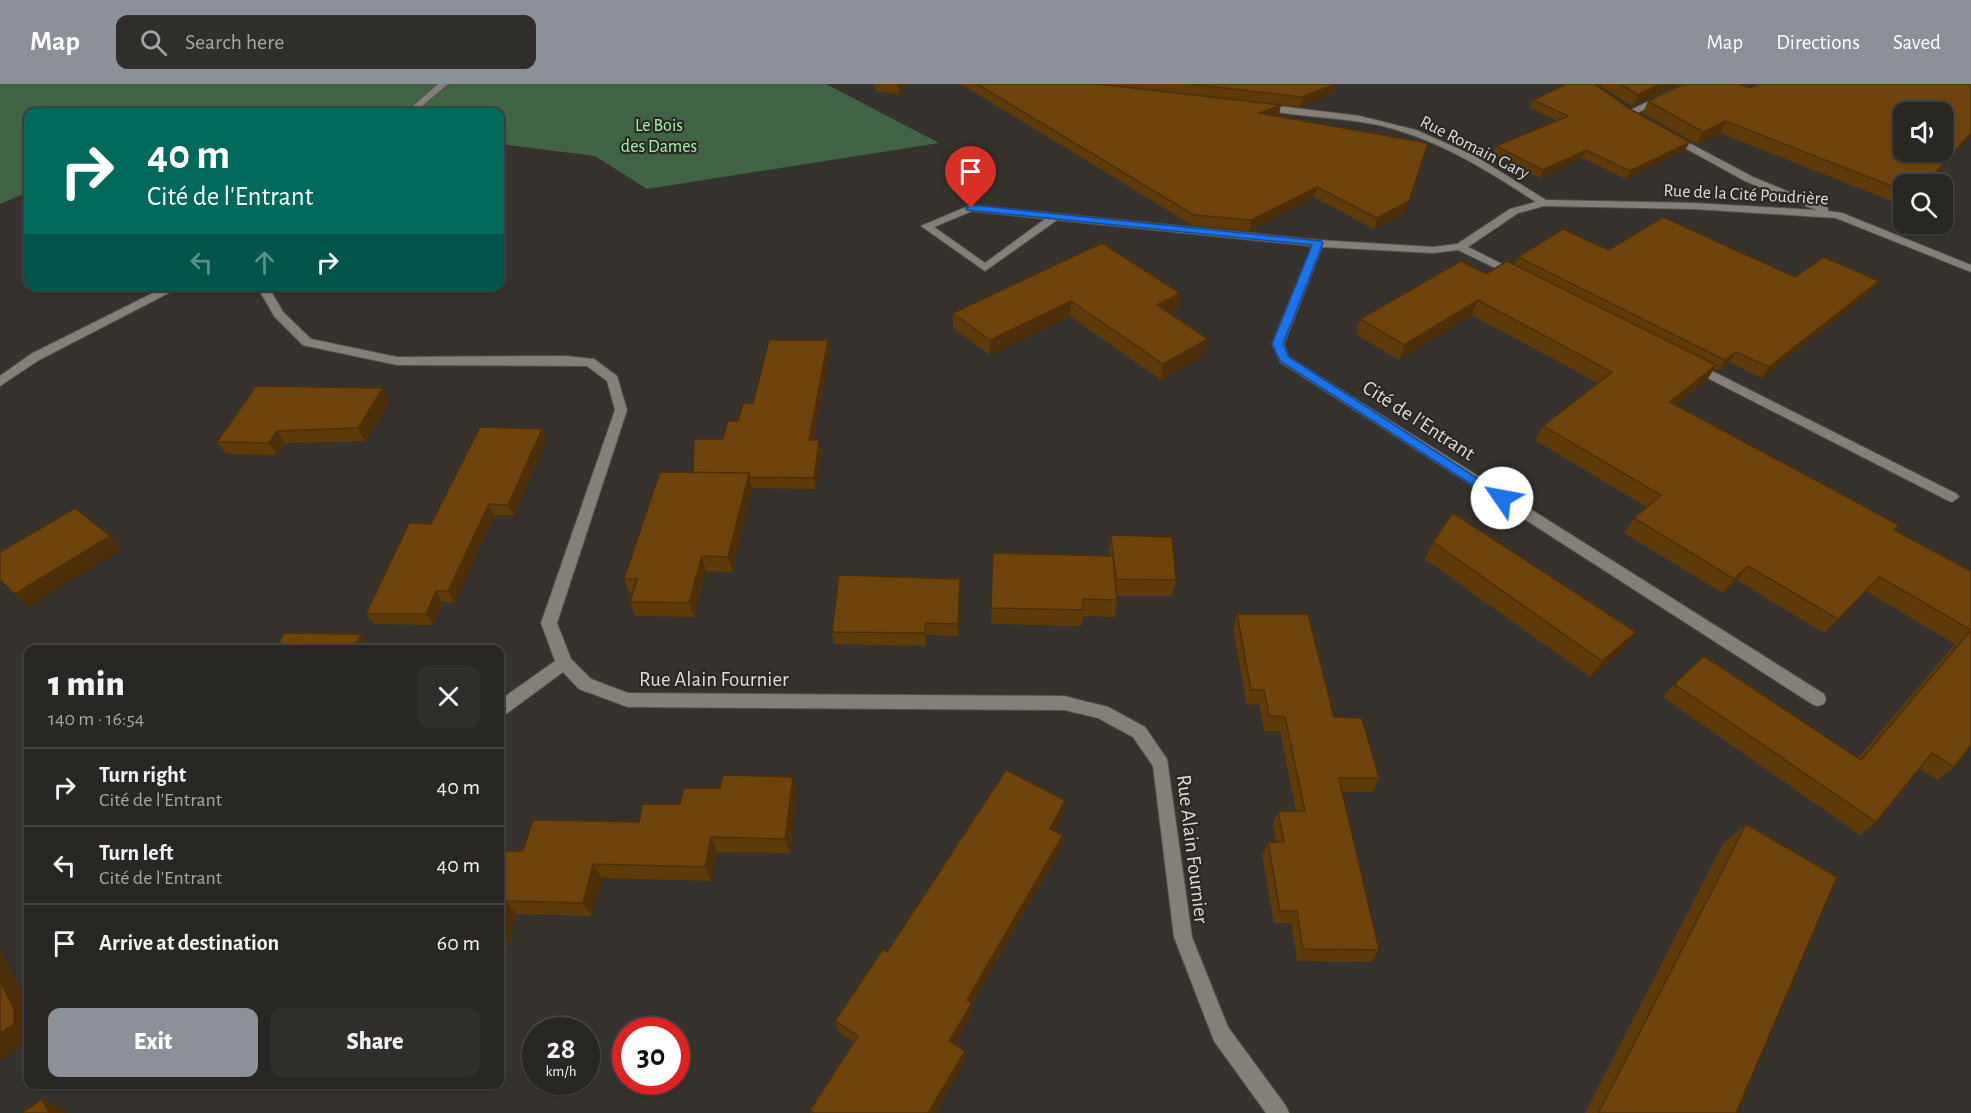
<!DOCTYPE html>
<html lang="en">
<head>
<meta charset="utf-8">
<style>
  body { margin:0; font-family:"Alegreya Sans",sans-serif; background:#302e2a; color:#f1f3f6; height:100vh; display:flex; flex-direction:column; font-size:22px; white-space:nowrap }
  * { box-sizing:border-box; margin:0 }
  p { font-size:20px; color:#a5a5a5 }
  .icon { flex:none; width:33px; height:33px; fill:none; stroke:currentColor; stroke-width:2; stroke-linecap:round; stroke-linejoin:round }
  .map { position:relative; flex:1; overflow:hidden }
  .drawer { position:absolute; left:24px; top:561px; width:480px; height:444px; display:flex; flex-direction:column; background:#282622; border-radius:12px; box-shadow:0 2px 4px #0004,0 0 0 2px #444340 }
  .drawer>* { flex:none }
  .top-card { position:absolute; left:24px; top:24px; width:480px; height:183px; border-radius:12px; box-shadow:0 2px 4px #0004,0 0 0 2px #444340; background:#00695c; color:#fff; overflow:hidden }
  .controls { position:absolute; left:1893px; top:18px; display:grid; gap:12px }
  .controls a { display:grid; place-items:center; width:60px; height:60px; border-radius:12px; background:#282622; box-shadow:0 2px 4px #0004,0 0 0 2px #444340; font-size:30px }
  .speed { position:absolute; left:522px; top:933px; display:flex; gap:12px; font-size:30px; font-weight:700; text-align:center }
  .speed>* { display:grid; place-content:center; width:78px; height:78px; border-radius:50%; background:#282622; box-shadow:0 2px 4px #0004,0 0 0 2px #444340; line-height:1 }
  .speed small { font-size:15px; font-weight:400 }
  .speed .limit { border:9px solid #d22; background:#fff; color:#111 }
  .pin { position:absolute; display:grid; place-items:center; width:51px; height:51px; color:#fff; margin:-62px -26px; border-radius:50% 50% 50% 0; rotate:-45deg; box-shadow:0 0 6px #0007 }
  .pin .icon { rotate:45deg }
  .me { position:absolute; width:66px; margin:-33px; rotate:303deg; stroke-linejoin:round; filter:drop-shadow(0 0 4px #0008) }
  .turn { display:flex; align-items:center; gap:21px; height:126px; padding:0 24px; font-size:27px }
  .turn .icon { width:78px; height:78px; stroke-width:2.5 }
  .turn b { display:block; font-size:42px; line-height:51px }
  .lanes { display:flex; align-items:center; height:57px; padding:0 24px; background:#0003; justify-content:center; gap:30px; direction:ltr }
  .lanes .off { opacity:.35 }
  .round { display:grid; place-items:center; flex:none; width:63px; height:63px; border-radius:12px; background:#302e2a }
  .head { display:flex; align-items:center; justify-content:space-between; height:102px; padding:0 24px }
  h1 { font-size:36px; font-weight:800; line-height:45px }
  .primary-button { display:flex; gap:12px; margin-top:auto; padding:12px 24px }
  .primary-button a { flex:1; height:69px; border-radius:12px; background:#8c9099; color:#fff; font-size:24px; font-weight:800; line-height:69px; text-align:center }
  .primary-button a+a { background:#302e2a; color:#f1f3f6 }
  ul { padding:0; list-style:none }
  li { display:flex; align-items:center; gap:18px; height:78px; padding:0 24px; border-top:2px solid #444340 }
  li div { flex:1 }
  li b { display:block; font-size:22px }
  li em { font-style:normal }
  header { display:flex; align-items:center; gap:36px; box-sizing:border-box; height:84px; padding:0 30px; background:#8c9099; color:#fff }
  header strong { font-size:28px }
  nav { display:flex; gap:33px; margin-inline-start:auto; font-size:21px }
  .search { width:420px; height:54px; background:#302e2a; display:flex; align-items:center; gap:15px; box-sizing:border-box; padding:0 21px; border-radius:12px; color:#a5a5a5; font-size:22px }
  .map>svg:first-child { display:block }
  .green { fill:#3f6343 }
  .lines { fill:none; stroke-linecap:round; stroke-linejoin:round }
  .street-casing { stroke:#52504c; stroke-width:2 }
  .street { fill:#838079; fill-rule:evenodd }
  .wall { fill:#5e3a09 }
  .shaded-wall { fill:#4c2f08 }
  .building { fill:#6d430b; stroke:#4c2f08; stroke-width:1.5; fill-rule:evenodd }
  .route { fill:#1a73e8; stroke:#114b97; stroke-width:1.5 }
  .labels { text-anchor:middle; stroke-width:4.5; stroke-linejoin:round; paint-order:stroke }
  .far-park-label { font-size:18px; fill:#9ff8a8; stroke:#2b2823 }
  .far-street-label { font-size:18px; fill:#dedcd9; stroke:#2b2823 }
  .street-label { font-size:21px; fill:#dedcd9; stroke:#2b2823 }
</style>
</head>
<body>
<header>
<strong>Map</strong>
<div class="search"><svg class="icon" aria-label="search" viewBox="0 0 24 24"><circle cx="10" cy="10" r="6"/><path d="M15 15l6 6"/></svg>Search here</div>
<nav><a>Map</a><a>Directions</a><a>Saved</a></nav>
</header>
<div class="map">
<svg width="1971" height="1029" viewBox="0 0 1971 1029">
  <rect width="100%" height="100%" fill="#35322d"/>
  <polygon class="green" points="0,0 826,0 939,59 647,105 595,72 500,60 500,28 256,28 231,25 223,28 28,28 28,108 0,120"/>
  <g class="lines">
    <g class="street-casing">
      <g id="street">
        <polygon points="438,0 448,0 415,28 406,28"/>
        <polygon points="1683,0 1695,0 1633,31 1625,29"/>
        <path d="M1262,20L1360,32L1416,46L1475,72L1546,116L1694,119L1816,126L1745,97L1667,54L1665,52L1670,49L1753,93L1828,124V127L1842,129L1971,181V188L1836,134L1694,125L1544,122L1518,129L1468,163L1520,189V193L1516,194L1458,166L1433,169L1322,163L1284,260L1289,273L1824,610L1826,615L1824,620L1818,622L1812,620L1280,278L1272,260L1312,162L1057,136L985,187L921,142L971,121L1318,156L1433,163L1457,160L1510,125L1536,118C1487,86 1436,54 1378,41C1339,33 1298,33 1259,25V21ZM972,127L1045,135L985,179L934,143Z"/>
        <polygon points="167,202 182,202 39,276 0,302 0,292 31,270"/>
        <polygon points="257,202 268,202 283,228 311,255 397,273 565,272 594,275 617,292 627,326 557,539 571,575 591,595 628,609 1064,612 1108,623 1145,643 1167,675 1192,853 1228,943 1286,1022 1289,1029 1266,1029 1214,957 1174,853 1153,682 1133,653 1098,634 1064,626 628,623 579,605 563,588 506,630 500,632 500,616 555,577 541,539 615,326 607,297 587,282 397,281 307,262 303,261 274,232"/>
        <polygon points="1692,277 1957,410 1959,413 1952,418 1947,416 1688,284 1686,281 1688,278"/>
      </g>
    </g>
    <use href="#street" class="street"/>
  </g>
  <g class="wall">
    <polygon points="873,0 906,0 899,11 877,7"/>
    <polygon points="961,0 1098,0 1279,31 1275,32 1406,128 1374,145 1314,113 1249,147 1192,141"/>
    <polygon points="1103,0 1336,0 1333,10 1300,23"/>
    <polygon points="1597,0 1678,0 1632,22"/>
    <polygon points="1683,0 1904,100 1904,122 1720,49 1697,60 1643,29 1648,17"/>
    <polygon points="1533,16 1630,25 1690,58 1685,66 1626,95 1582,74 1540,94 1493,71 1496,62 1557,37 1530,24"/>
    <polygon points="1102,159 1180,209 1178,224 1168,229 1208,255 1205,270 1161,296 1070,232 990,271 953,244 953,229"/>
    <polygon points="1609,166 1795,193 1872,207 1761,294 1729,278 1718,287 1714,285 1707,296 1675,321 1894,446 1970,487 1971,486 1971,661 1954,683 1937,696 1919,684 1876,738 1860,751 1663,613 1674,600 1858,674 1955,560 1866,507 1824,549 1737,496 1723,509 1624,449 1634,434 1647,423 1535,356 1543,342 1598,299 1472,231 1399,276 1356,250 1360,235 1515,180 1518,173"/>
    <polygon points="828,256 830,268 813,356 819,356 821,367 815,405 752,404 732,488 706,487 694,533 635,532 630,518 633,509 629,509 624,495 693,389 723,355 753,319"/>
    <polygon points="383,304 390,317 365,357 285,359 277,371 226,370 217,358"/>
    <polygon points="546,356 514,431 494,431 455,518 442,518 433,541 374,540 366,530 431,440"/>
    <polygon points="1111,451 1176,496 1172,512 1117,512 1117,516 1115,533 1083,532 1081,542 991,540 993,469 1110,472 1109,467"/>
    <polygon points="1433,458 1624,564 1590,593 1425,475"/>
    <polygon points="960,495 958,552 926,551 926,562 834,560 832,548"/>
    <polygon points="1237,530 1334,633 1379,694 1372,708 1342,708 1379,866 1371,878 1297,877 1291,839 1274,839 1262,772 1268,758 1276,758 1273,740 1278,727 1296,727 1280,647 1264,647 1259,620 1247,621 1233,545"/>
    <polygon points="797,708 790,769 717,768 711,797 602,794 592,832 517,830 507,862 500,861 500,767 523,767 639,738 680,720"/>
    <polygon points="1063,729 1054,747 1063,751 1061,764 972,919 972,930 954,960 965,977 935,1029 811,1029 810,1026 854,958 839,948 835,937 887,868"/>
    <polygon points="1746,740 1736,1029 1585,1029 1723,760"/>
  </g>
  <g class="shaded-wall">
    <polygon points="899,0 906,0 899,11 898,1"/>
    <polygon points="1336,0 1333,10 1300,23 1302,13"/>
    <polygon points="1660,0 1678,0 1632,22 1638,11"/>
    <polygon points="1281,21 1279,31 1257,39 1259,29"/>
    <polygon points="1726,37 1720,49 1697,60 1703,48"/>
    <polygon points="1971,49 1971,52 1927,100 1925,100"/>
    <polygon points="1690,58 1685,66 1626,95 1630,87"/>
    <polygon points="1586,66 1582,74 1540,94 1543,86"/>
    <polygon points="1317,103 1314,113 1249,147 1251,136"/>
    <polygon points="1409,117 1406,128 1374,145 1377,134"/>
    <polygon points="1879,197 1872,207 1761,294 1769,283"/>
    <polygon points="1180,209 1178,224 1155,236 1157,221"/>
    <polygon points="1478,216 1472,231 1399,276 1404,261"/>
    <polygon points="1071,217 1070,232 990,271 990,256"/>
    <polygon points="1208,255 1205,270 1161,296 1163,280"/>
    <polygon points="828,256 830,268 811,367 809,356"/>
    <polygon points="1736,268 1729,278 1718,287 1725,276"/>
    <polygon points="1716,281 1707,296 1661,332 1670,318"/>
    <polygon points="383,304 390,317 365,357 358,344"/>
    <polygon points="542,345 546,356 514,431 508,421"/>
    <polygon points="277,347 285,359 277,371 269,359"/>
    <polygon points="819,356 821,367 815,405 814,394"/>
    <polygon points="749,389 752,404 732,488 728,473"/>
    <polygon points="489,420 494,431 455,518 448,507"/>
    <polygon points="110,452 122,465 28,523 15,510"/>
    <polygon points="702,472 706,487 694,533 689,519"/>
    <polygon points="1748,482 1737,496 1723,509 1734,495"/>
    <polygon points="960,495 960,507 958,552 958,540"/>
    <polygon points="436,507 442,518 433,541 426,530"/>
    <polygon points="926,539 926,562 925,549"/>
    <polygon points="1636,548 1624,564 1590,593 1602,577"/>
    <polygon points="361,550 372,566 353,566"/>
    <polygon points="793,693 797,708 790,769 785,755"/>
    <polygon points="1065,716 1063,729 1048,758 1050,745"/>
    <polygon points="1063,751 1061,764 967,927 967,916"/>
    <polygon points="711,753 717,768 711,797 705,783"/>
    <polygon points="593,780 602,794 592,832 583,819"/>
    <polygon points="506,817 517,830 507,862 500,852 500,838"/>
    <polygon points="0,866 28,921 28,957 0,976"/>
    <polygon points="972,919 972,930 950,967 949,957"/>
    <polygon points="965,967 965,977 935,1029 928,1029"/>
    <polygon points="42,1015 65,1025 67,1029 49,1029"/>
  </g>
  <g class="building">
    <polygon points="977,0 1098,0 1281,21 1259,29 1428,59 1409,117 1377,134 1317,103 1251,136 1194,131"/>
    <polygon points="1189,0 1336,0 1302,13"/>
    <polygon points="1566,0 1595,0 1630,25 1690,58 1630,87 1586,66 1543,86 1496,62 1568,32 1533,16"/>
    <polygon points="1620,0 1660,0 1638,11"/>
    <path d="M1683,0H1739L1750,4L1758,0H1971V49L1925,100H1904V107L1726,37L1703,48L1648,17ZM1904,28H1942V68H1904Z"/>
    <polygon points="1663,133 1795,193 1824,173 1879,197 1769,283 1736,268 1725,276 1518,173 1563,145 1609,166"/>
    <polygon points="1102,159 1180,209 1157,221 1208,255 1163,280 1071,217 990,256 953,229"/>
    <polygon points="1461,177 1486,190 1507,177 1716,281 1670,318 1899,441 1894,446 1971,487 1971,661 1954,683 1932,669 1876,738 1674,600 1704,572 1861,676 1971,546 1880,493 1838,535 1748,482 1734,495 1634,434 1661,411 1543,342 1612,288 1478,216 1404,261 1360,235"/>
    <polygon points="769,256 828,256 809,356 819,356 814,394 749,393 749,389 693,389 694,355 723,355 728,337 738,337 743,319 753,319"/>
    <polygon points="256,302 383,304 358,344 277,347 269,359 217,358"/>
    <polygon points="480,343 542,345 508,421 489,420 448,507 436,507 426,530 366,530 409,439 431,440"/>
    <polygon points="660,388 749,389 728,473 702,472 689,519 630,518 637,495 624,495"/>
    <polygon points="75,424 110,452 15,510 0,496 0,468"/>
    <polygon points="1453,429 1636,548 1602,577 1433,458"/>
    <polygon points="1111,451 1172,453 1176,496 1116,495"/>
    <polygon points="993,469 1113,472 1117,516 1083,515 1083,526 991,524"/>
    <polygon points="839,491 960,495 958,540 926,539 925,549 832,548"/>
    <polygon points="1237,530 1308,530 1334,633 1362,634 1379,694 1339,694 1379,866 1303,865 1297,827 1280,827 1268,758 1284,758 1278,727 1305,727 1285,633 1269,632 1264,606 1251,606"/>
    <polygon points="284,549 361,550 353,566 276,566"/>
    <polygon points="1006,686 1065,716 1050,745 1063,751 967,916 972,919 949,957 965,967 928,1029 814,1029 810,1026 858,952 835,937 883,865 887,868"/>
    <polygon points="723,691 793,693 785,755 711,753 705,783 593,780 583,819 506,817 500,838 500,767 523,767 533,736 639,738 643,720 680,720 684,704 720,704"/>
    <polygon points="1746,740 1837,793 1736,1029 1600,1029 1599,1028"/>
    <polygon points="0,897 14,925 14,940 0,949"/>
    <polygon points="42,1015 49,1029 22,1029"/>
  </g>
  <polygon class="route" points="971,121 1321,157 1323,159 1283,260 1289,273 1508,414 1506,417 1497,417 1280,277 1272,260 1312,161 967,126 966,124"/>
  <g class="labels">
    <g class="far-park-label">
      <text x="659" y="47">Le Bois<tspan x="659" dy="21">des Dames</tspan></text>
    </g>
    <g class="far-street-label">
      <text transform="translate(1475 63) rotate(27)" y="6">Rue Romain Gary</text>
      <text transform="translate(1746 110) rotate(3)" y="6">Rue de la Cité Poudrière</text>
    </g>
    <g class="street-label">
      <text transform="translate(1419 336) rotate(33)" y="7">Cité de l'Entrant</text>
      <text x="714" y="602">Rue Alain Fournier</text>
      <text transform="translate(1193 765) rotate(83)" y="7">Rue Alain Fournier</text>
    </g>
  </g>
</svg>
<div class="controls">
<a><svg class="icon" aria-label="sound" viewBox="0 0 24 24"><path d="M4 9h4l5-4v14l-5-4H4zM17 9q2 3 0 6"/></svg></a>
<a><svg class="icon" aria-label="search" viewBox="0 0 24 24"><circle cx="10" cy="10" r="6"/><path d="M15 15l6 6"/></svg></a>
</div>
<div class="speed"><div>28<small>km/h</small></div><div class="limit">30</div></div>
<div class="pin" style="left:971px;top:124px;background:#d93025"><svg class="icon" aria-label="arrive" viewBox="0 0 24 24"><path d="M6 21V4h12l-3 4 3 4H6"/></svg></div>
<svg class="me" style="left:1502px;top:414px" viewBox="-20 -20 40 40"><circle r="19" fill="#fff"/><path d="M0-13L10 11 0 6-10 11z" fill="#1a73e8"/></svg>
<div class="top-card">
<div class="turn"><svg class="icon" aria-label="right" viewBox="0 0 24 24"><path d="M7 20v-9h11M14 6l5 5-5 5"/></svg><div><b>40 m</b>Cité de l'Entrant</div></div>
<div class="lanes"><svg class="icon off" aria-label="left" viewBox="0 0 24 24"><path d="M17 20v-9H6M10 6l-5 5 5 5"/></svg><svg class="icon off" aria-label="ahead" viewBox="0 0 24 24"><path d="M12 20V5M6 11l6-6 6 6"/></svg><svg class="icon" aria-label="right" viewBox="0 0 24 24"><path d="M7 20v-9h11M14 6l5 5-5 5"/></svg></div>
</div>
<section class="drawer">
<div class="head"><div><h1>1 min</h1><p>140 m · 16:54</p></div><a class="round"><svg class="icon" aria-label="close" viewBox="0 0 24 24"><path d="M6 6l12 12M18 6L6 18"/></svg></a></div>
<ul>
<li><svg class="icon" aria-label="right" viewBox="0 0 24 24"><path d="M7 20v-9h11M14 6l5 5-5 5"/></svg><div><b>Turn right</b><p>Cité de l'Entrant</p></div><em>40 m</em></li>
<li><svg class="icon" aria-label="left" viewBox="0 0 24 24"><path d="M17 20v-9H6M10 6l-5 5 5 5"/></svg><div><b>Turn left</b><p>Cité de l'Entrant</p></div><em>40 m</em></li>
<li><svg class="icon" aria-label="arrive" viewBox="0 0 24 24"><path d="M6 21V4h12l-3 4 3 4H6"/></svg><div><b>Arrive at destination</b></div><em>60 m</em></li>
</ul>
<div class="primary-button"><a>Exit</a><a>Share</a></div>
</section>
</div>
</body>
</html>
